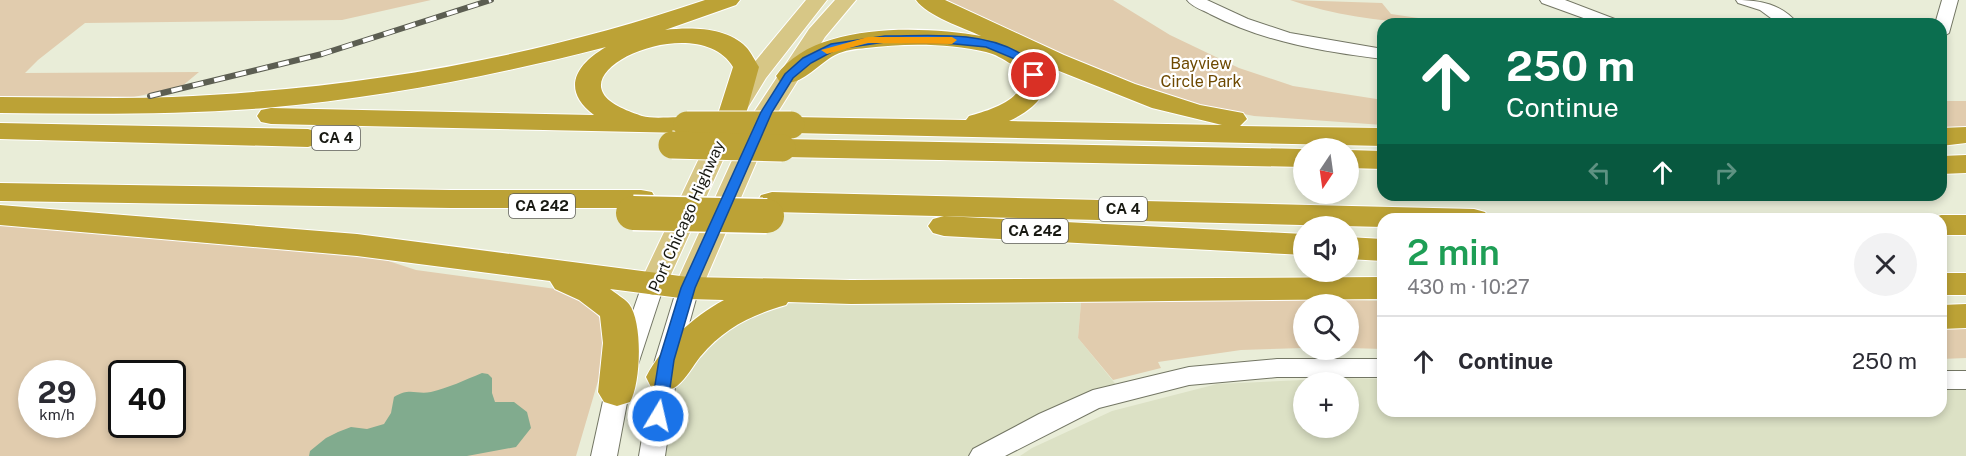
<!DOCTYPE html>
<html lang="en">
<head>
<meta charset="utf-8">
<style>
  body { margin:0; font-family:"Public Sans",sans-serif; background:#f2f2f3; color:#2b2b33; height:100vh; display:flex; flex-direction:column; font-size:22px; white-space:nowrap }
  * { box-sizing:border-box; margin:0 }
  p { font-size:20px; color:#7c7c81 }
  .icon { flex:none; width:33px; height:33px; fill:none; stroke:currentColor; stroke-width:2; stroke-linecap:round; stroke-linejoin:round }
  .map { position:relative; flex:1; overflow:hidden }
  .details { position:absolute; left:1377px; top:213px; width:570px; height:204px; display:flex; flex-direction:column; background:#fff; border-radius:18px; box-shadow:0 3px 9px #0003 }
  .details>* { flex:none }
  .hud { position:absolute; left:1377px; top:18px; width:570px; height:183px; border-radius:18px; box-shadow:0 3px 9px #0003; background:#0b6e4f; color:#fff; overflow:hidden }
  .needle { width:39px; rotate:193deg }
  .buttons { position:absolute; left:1293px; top:138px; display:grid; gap:12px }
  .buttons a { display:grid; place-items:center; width:66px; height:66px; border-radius:50%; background:#fff; box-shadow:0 3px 9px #0003; font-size:30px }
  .speed { position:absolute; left:18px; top:360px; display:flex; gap:12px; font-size:30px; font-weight:700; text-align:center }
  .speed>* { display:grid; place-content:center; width:78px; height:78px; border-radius:50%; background:#fff; box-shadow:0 3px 9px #0003; line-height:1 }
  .speed small { font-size:15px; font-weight:400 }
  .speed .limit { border:3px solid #111; border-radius:9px; background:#fff; color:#111 }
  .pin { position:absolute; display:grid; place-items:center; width:51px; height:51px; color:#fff; margin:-26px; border:3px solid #fff; border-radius:50%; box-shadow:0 2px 6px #0007 }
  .me { position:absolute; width:66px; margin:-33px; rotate:9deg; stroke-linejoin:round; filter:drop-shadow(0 0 4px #0008) }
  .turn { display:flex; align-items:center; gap:21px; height:126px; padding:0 30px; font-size:27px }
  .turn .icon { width:78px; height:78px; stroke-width:2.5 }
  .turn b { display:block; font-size:42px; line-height:51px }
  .lanes { display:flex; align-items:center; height:57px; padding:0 30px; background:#0003; justify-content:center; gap:30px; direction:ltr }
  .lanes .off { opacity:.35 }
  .round { display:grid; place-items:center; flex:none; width:63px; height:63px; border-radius:32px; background:#f2f2f3 }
  .summary { display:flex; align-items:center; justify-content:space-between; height:102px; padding:0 30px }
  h1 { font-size:36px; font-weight:600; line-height:45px; color:#1e9e55 }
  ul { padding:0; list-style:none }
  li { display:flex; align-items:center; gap:18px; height:90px; padding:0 30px; border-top:2px solid #e1e1e2 }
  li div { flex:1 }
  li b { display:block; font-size:22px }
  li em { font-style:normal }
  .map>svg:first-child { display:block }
  .built { fill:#dce1c5; fill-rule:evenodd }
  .green { fill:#e1ccae; fill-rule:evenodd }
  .water { fill:#81ab8e }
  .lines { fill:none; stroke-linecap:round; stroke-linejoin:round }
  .minor-casing { stroke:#737664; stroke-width:2 }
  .major-casing { stroke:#fff; stroke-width:2 }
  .highway-casing { stroke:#fff; stroke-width:2 }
  .minor { fill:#fff; fill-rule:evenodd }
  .major { fill:#d7c786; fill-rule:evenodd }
  .highway { fill:#bca236; fill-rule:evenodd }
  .rail-casing { stroke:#5c5e52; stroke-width:6 }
  .rail { stroke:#fff; stroke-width:4; stroke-dasharray:11; stroke-linecap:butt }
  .highway-bridge-far1-casing { stroke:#fff; stroke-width:29; stroke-linecap:butt }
  .highway-bridge-casing { stroke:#fff; stroke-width:37; stroke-linecap:butt }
  .highway-bridge-far1 { stroke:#bca236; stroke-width:27 }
  .highway-bridge { stroke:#bca236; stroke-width:34 }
  .route { fill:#1a73e8; stroke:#114b97; stroke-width:1.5 }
  .slow { fill:#f59e0b }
  .labels { text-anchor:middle; stroke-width:4.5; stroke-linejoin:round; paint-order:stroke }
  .shield { fill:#fff; stroke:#5d5e59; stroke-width:1.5 }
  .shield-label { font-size:15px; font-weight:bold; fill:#181912 }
  .park-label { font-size:16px; fill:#6d4800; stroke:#fff }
  .street-label { font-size:16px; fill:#181912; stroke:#fff }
</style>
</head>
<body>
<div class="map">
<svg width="1966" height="456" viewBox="0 0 1966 456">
  <rect width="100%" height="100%" fill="#e9edd8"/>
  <g class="built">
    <polygon points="1082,291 1078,338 1122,392 982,456 652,456 664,377 760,300"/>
    <path d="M1347,378L1383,379V411H1941V387L1966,386V456H1020L1032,448L1112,411L1217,384ZM1304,382H1348V428H1304Z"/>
  </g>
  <g class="green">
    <polygon points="0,0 431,0 342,20 85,23 38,60 25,73 199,72 181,87 134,97 0,96"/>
    <polygon points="942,0 1113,0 1170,35 1239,68 1293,86 1383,100 1383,125 1254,116 1188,103 1133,85"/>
    <path d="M1290,0L1382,3L1391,14L1425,19L1424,24C1379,21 1333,15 1290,0Z"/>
    <polygon points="1941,101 1966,101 1966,130 1941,132"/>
    <path d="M0,221L367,254L416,270L556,289L583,298L603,322V364L576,456H0ZM32,374H82V424H32ZM122,374H172V424H122Z"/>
    <polygon points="1082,291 1383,301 1383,349 1349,348 1348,304 1304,304 1303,348 1241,350 1158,362 1161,368 1113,380 1078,338"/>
    <polygon points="1966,316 1966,358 1941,359 1941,317"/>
  </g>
  <path class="water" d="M482,373L488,374L492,378V393L495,402H514L527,412L531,428L516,447L467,456H309L310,451L326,438L338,432L351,427L367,429L384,424L391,413L394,397C410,387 416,395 431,392C448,388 465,380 482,373Z"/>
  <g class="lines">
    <g class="minor-casing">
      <g id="minor">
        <path d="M1187,0H1207L1248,19L1290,33L1383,49V59C1324,52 1264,42 1210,14C1203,10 1192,7 1187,0Z"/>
        <polygon points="1540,0 1565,0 1620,21 1622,24 1600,24 1542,3"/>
        <path d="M1736,0C1760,0 1782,4 1798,24H1779L1760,10L1738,3Z"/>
        <polygon points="1942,0 1958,0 1949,33 1941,38 1941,24 1935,24"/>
        <polygon points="653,277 661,280 664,285 629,392 617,456 591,456 605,392 642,285 645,280"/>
        <polygon points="688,280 696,283 699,288 679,360 665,456 639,456 655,360 677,288 680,283"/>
        <polygon points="1277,359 1383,359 1383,377 1277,377 1189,385 1099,408 1005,456 969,456 973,449 1039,414 1093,390 1189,367"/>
        <rect x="1941" y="371" width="25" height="18"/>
      </g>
    </g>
    <g class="major-casing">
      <g id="major">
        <polygon points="806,0 827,0 766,78 744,114 663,292 653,295 643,292 639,285 720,114 748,70"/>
        <polygon points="835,0 856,0 825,37 778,112 702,288 698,295 688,298 678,295 674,288 754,112 809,29"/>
      </g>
    </g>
    <g class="highway-casing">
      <g id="highway">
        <path d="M705,0H740L736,5L665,30C690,27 727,27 746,47C751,52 755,61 759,67L746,114L742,120L732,122L722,120L718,114L733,67C702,15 584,59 603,93C609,105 631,112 642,116C655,120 680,115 697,119L701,125L697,131L687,133L271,124L261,122L257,116L261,110L271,108L594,115C561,90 575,65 606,47C493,76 381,98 265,108C176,115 88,114 0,113V97C57,97 115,99 172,97C354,89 532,59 705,0Z"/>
        <path d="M916,0H945L1064,55L1135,84L1200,105L1243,113L1247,119L1240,126L1383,128V146L791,133L781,131L777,125L781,119L791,117L966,120L969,116C986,111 1024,101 1021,78C1020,71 1016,67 1011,64C1003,59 995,54 986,52C949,43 904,43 866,48C855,49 845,50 835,55C816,65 802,87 780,82L776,76C814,21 924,26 981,36C964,28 927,16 916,0ZM1039,63L1152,108L1222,125L1009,121C1032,111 1060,88 1039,63Z"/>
        <polygon points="0,123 308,129 318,132 322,138 318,144 308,147 0,139"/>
        <polygon points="1966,127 1966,143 1941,146 1941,128"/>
        <polygon points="782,139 1304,149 1304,167 782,157 772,154 768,148 772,142"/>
        <polygon points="1348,150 1383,151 1383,169 1348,168"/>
        <polygon points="1966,155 1966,173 1941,174 1941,156"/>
        <polygon points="0,183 451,190 641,190 652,192 656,199 652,206 641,208 451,208 0,201"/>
        <polygon points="772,192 1474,209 1485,212 1490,219 1383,219 1383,227 772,212 761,209 757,202 761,195"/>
        <path d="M0,205L357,234L688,277L851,280L1383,277V299L851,304L788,302L786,305C751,315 724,328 700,357C693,366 686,379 677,386C669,392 660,389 651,387L646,377C663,345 692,317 724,300L688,299L610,289C616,294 624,298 629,304C643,322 641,383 630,402L617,406L604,402L598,392L603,343L600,316L579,300L555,289L550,281L357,256L0,225Z"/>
        <polygon points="1941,215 1966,215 1966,235 1941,235 1941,219 1929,219"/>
        <polygon points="944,216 1304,234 1304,255 944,236 933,233 928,226 933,219"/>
        <polygon points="1348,237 1383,239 1383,261 1348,259"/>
        <rect x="1941" y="273" width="25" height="22"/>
        <polygon points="1966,304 1966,328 1941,329 1941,305"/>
      </g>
    </g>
    <use href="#minor" class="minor"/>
    <use href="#major" class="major"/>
    <use href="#highway" class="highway"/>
    <g class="rail-casing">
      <polyline id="rail" points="150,96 322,54 491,0"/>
    </g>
    <use href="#rail" class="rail"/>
    <g class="highway-bridge-far1-casing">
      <g id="highway-bridge-far1">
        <polyline points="687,125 791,125"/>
        <polyline points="672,145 782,148"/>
      </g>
    </g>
    <g class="highway-bridge-casing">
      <polyline id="highway-bridge" points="633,213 767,216"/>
    </g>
    <use href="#highway-bridge-far1" class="highway-bridge-far1"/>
    <use href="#highway-bridge" class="highway-bridge"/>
  </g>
  <path class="route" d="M885,36C928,36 983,30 1021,54C1028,58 1034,69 1039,75L1038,78H1029L1015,59L986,47L945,43L885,42L837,49L811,63L793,78L772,112L695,288L674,360L666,416L664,421L658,423L652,421L650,416L659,360L681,288L761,112L785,74L803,58L831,44Z"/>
  <polygon class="slow" points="868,37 952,37 957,40 952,44 868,43 827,54 821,50"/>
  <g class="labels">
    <g class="shield">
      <rect x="312" y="126" width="48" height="24" rx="4.5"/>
      <rect x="509" y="194" width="66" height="24" rx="4.5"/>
      <rect x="1099" y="197" width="48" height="24" rx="4.5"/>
      <rect x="1002" y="219" width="66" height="24" rx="4.5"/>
    </g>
    <g class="shield-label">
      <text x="336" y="143">CA 4</text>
      <text x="542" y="211">CA 242</text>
      <text x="1123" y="214">CA 4</text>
      <text x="1035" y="236">CA 242</text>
    </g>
    <g class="park-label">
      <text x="1201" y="69">Bayview<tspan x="1201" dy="18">Circle Park</tspan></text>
    </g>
    <g class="street-label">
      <text transform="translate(686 216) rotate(-66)" y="6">Port Chicago Highway</text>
    </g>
  </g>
</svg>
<div class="buttons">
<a><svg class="needle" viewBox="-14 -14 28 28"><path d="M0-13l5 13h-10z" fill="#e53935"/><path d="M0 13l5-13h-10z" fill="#7c7c81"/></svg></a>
<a><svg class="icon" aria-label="sound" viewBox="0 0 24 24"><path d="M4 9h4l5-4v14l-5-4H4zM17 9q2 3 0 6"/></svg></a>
<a><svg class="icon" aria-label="search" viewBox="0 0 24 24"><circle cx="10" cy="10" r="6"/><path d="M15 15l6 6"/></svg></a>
<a>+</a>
</div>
<div class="speed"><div>29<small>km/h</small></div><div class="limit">40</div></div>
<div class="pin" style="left:1034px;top:75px;background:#d93025"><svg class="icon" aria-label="arrive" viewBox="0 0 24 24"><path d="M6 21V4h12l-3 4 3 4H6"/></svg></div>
<svg class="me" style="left:658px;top:416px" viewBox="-20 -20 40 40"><circle r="17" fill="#1a73e8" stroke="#fff" stroke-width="3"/><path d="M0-11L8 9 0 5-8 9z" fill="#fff"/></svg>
<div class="hud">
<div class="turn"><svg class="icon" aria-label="ahead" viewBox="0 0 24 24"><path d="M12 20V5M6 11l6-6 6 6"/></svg><div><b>250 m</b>Continue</div></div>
<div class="lanes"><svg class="icon off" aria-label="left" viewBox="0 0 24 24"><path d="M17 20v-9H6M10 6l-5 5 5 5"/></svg><svg class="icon" aria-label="ahead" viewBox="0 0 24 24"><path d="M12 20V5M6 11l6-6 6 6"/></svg><svg class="icon off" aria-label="right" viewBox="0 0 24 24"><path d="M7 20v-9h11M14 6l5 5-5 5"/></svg></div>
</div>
<section class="details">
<div class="summary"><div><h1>2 min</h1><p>430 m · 10:27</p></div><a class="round"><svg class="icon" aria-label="close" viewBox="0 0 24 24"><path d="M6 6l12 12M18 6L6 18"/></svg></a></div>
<ul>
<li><svg class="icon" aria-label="ahead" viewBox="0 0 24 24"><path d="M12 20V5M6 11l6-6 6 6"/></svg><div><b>Continue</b></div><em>250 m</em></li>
</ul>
</section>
</div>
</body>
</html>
